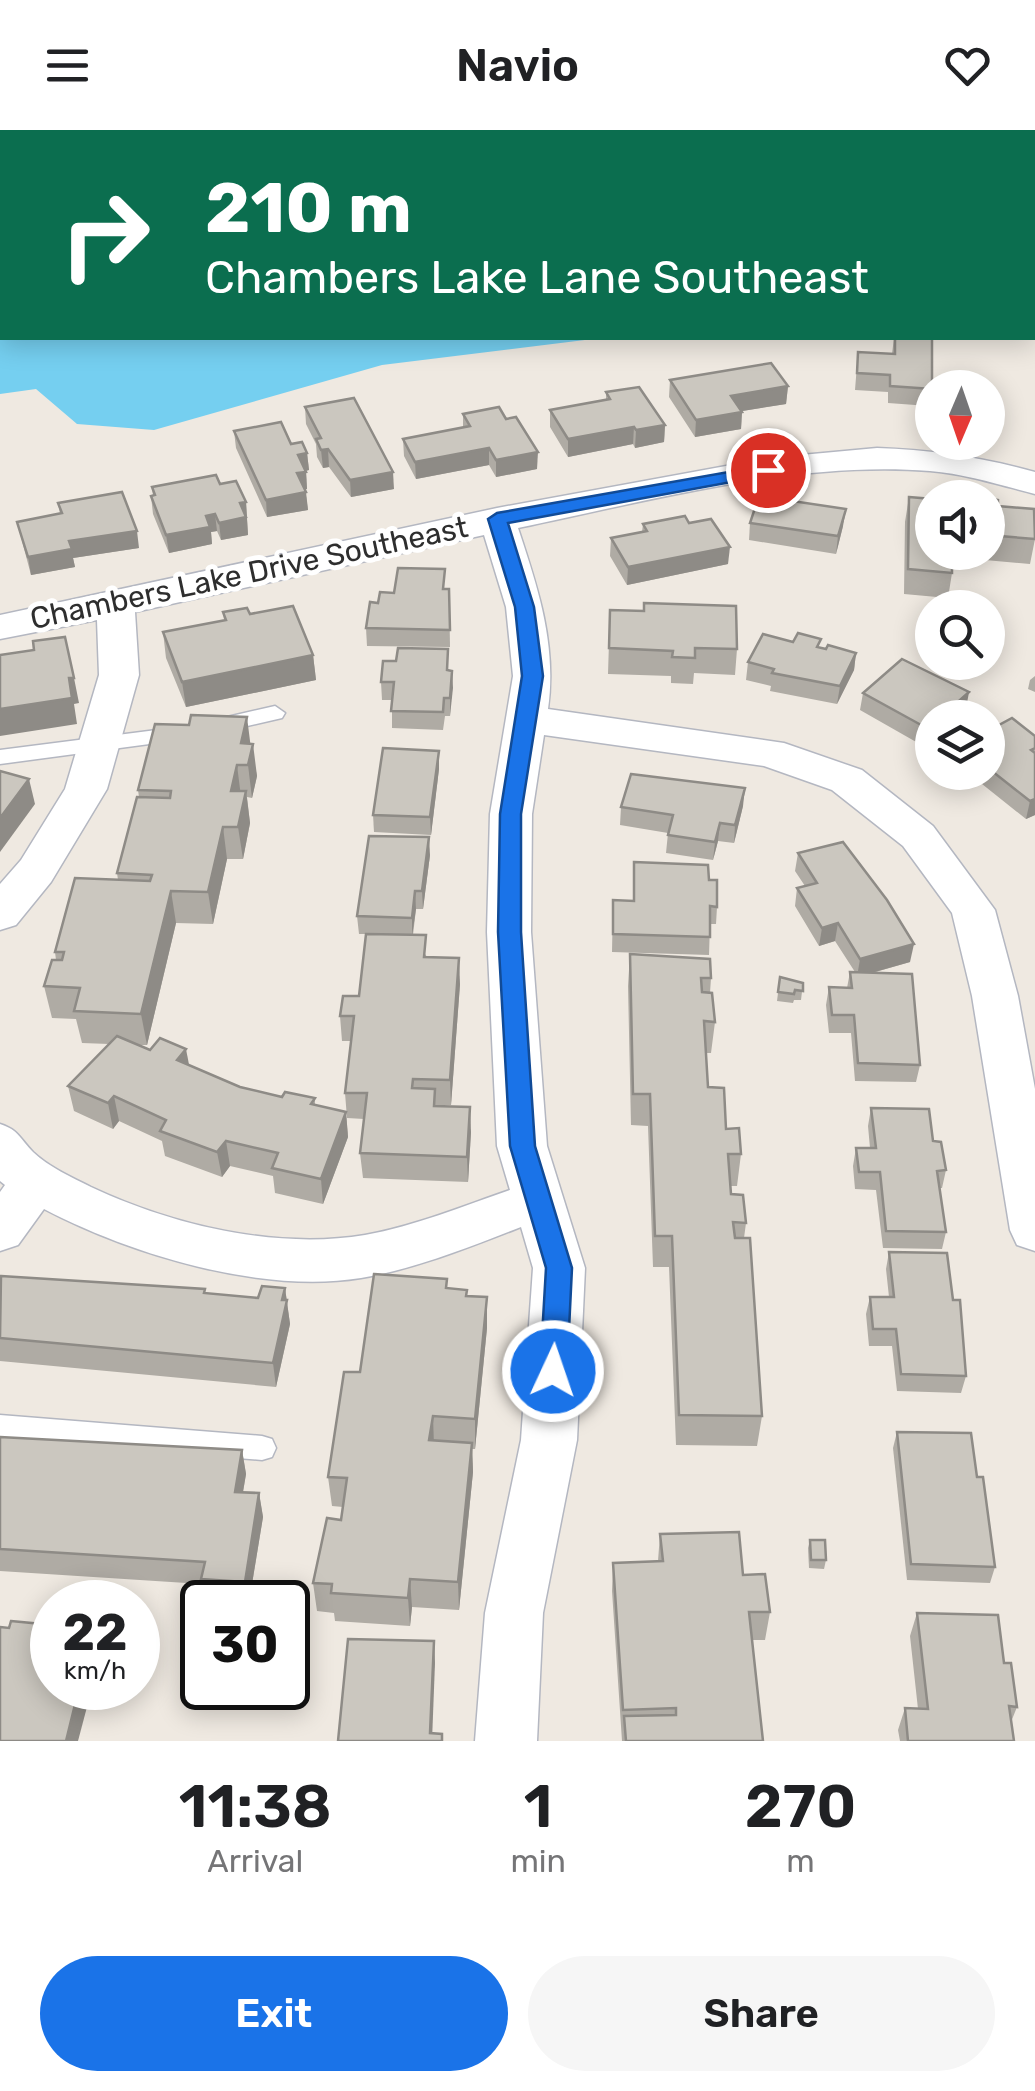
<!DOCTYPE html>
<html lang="en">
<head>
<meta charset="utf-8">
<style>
  body { margin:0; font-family:Rubik,sans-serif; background:#f6f6f6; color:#202124; height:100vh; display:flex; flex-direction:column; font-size:38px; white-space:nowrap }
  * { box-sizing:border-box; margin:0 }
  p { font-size:32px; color:#757577 }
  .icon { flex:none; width:55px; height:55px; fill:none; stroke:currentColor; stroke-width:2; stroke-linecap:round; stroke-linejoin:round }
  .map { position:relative; height:1611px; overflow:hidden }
  .panel { display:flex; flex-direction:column; background:#fff; flex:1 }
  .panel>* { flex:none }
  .banner { position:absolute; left:0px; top:0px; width:1035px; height:210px; box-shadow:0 5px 25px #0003; background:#0b6e4f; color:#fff; overflow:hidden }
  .needle { width:65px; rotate:182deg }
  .buttons { position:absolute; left:915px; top:240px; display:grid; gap:20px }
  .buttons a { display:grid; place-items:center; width:90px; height:90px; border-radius:50%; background:#fff; box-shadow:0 5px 25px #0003; font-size:50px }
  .speed { position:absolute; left:30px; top:1450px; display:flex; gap:20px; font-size:50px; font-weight:700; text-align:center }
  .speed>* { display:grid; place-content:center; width:130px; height:130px; border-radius:50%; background:#fff; box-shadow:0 5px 25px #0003; line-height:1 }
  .speed small { font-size:25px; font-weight:400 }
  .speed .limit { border:5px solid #111; border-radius:15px; background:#fff; color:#111 }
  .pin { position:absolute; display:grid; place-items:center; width:85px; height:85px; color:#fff; margin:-42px; border:5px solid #fff; border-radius:50%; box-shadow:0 2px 10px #0007 }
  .me { position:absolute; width:110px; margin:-55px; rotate:3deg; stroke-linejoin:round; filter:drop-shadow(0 0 8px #0008) }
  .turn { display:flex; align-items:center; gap:35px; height:210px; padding:0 40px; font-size:45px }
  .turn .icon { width:130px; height:130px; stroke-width:2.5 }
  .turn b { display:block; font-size:70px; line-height:85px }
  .eta { display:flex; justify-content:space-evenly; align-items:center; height:170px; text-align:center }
  .eta b { font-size:60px; font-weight:600; line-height:70px }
  .button { display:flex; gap:20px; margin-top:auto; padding:20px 40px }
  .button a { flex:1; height:115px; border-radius:60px; background:#1a73e8; color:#fff; font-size:40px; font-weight:600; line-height:115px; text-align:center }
  .button a+a { background:#f6f6f6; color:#202124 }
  header { display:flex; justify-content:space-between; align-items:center; height:130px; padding:0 40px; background:#fff; font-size:45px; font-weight:600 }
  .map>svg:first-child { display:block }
  .water { fill:#75cff0 }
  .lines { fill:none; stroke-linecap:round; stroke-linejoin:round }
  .service-casing { stroke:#b4b7c1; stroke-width:3 }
  .minor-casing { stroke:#b4b7c1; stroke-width:3 }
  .service { fill:#fff; fill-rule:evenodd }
  .minor { fill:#fff; fill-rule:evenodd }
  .wall { fill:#afaba4 }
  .shaded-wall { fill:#8e8b86 }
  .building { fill:#cbc7bf; stroke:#8e8b86; stroke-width:2.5 }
  .route { fill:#1a73e8; stroke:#114b97; stroke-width:2.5 }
  .labels { text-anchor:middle; stroke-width:10; stroke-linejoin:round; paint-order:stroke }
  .street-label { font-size:30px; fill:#2e2e2e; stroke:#fff }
</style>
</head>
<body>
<header><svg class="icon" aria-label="menu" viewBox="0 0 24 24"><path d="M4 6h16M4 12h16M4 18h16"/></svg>Navio<svg class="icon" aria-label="heart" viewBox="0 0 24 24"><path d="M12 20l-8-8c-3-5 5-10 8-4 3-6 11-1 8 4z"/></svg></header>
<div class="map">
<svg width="1035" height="1611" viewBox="0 0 1035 1611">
  <rect width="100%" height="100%" fill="#efe9e1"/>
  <polygon class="water" points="0,0 897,0 2,2 2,208 601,208 382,235 154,300 77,294 36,259 0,264"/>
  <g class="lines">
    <g class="service-casing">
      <g id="service">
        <polygon points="275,576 285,583 282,588 221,602 211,595 214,590"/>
        <polygon points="180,597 190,604 187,609 0,634 0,620"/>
        <polygon points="0,1285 262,1306 272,1309 276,1318 272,1327 262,1330 0,1309"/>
      </g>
    </g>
    <g class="minor-casing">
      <path id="minor" d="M877,318C932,320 982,327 1035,342V364C1000,355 966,344 930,341C797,330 648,371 518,398C538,458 557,515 548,579L784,613L862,640L933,696L995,780L1018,866L1035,959V1121L1017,1115L1010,1100L972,866L952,783L903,716L832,660L764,636L544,605L532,684L531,802L547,1016L585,1138L577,1310L543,1483L537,1611H475L485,1483L521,1310L533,1138L521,1097C469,1117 416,1139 361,1148C262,1164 132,1125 44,1079L18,1115L0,1121V1062L5,1055L0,1051V994C19,1000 20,1009 33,1022C49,1037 71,1047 91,1057C172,1095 276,1120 365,1105C415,1096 463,1076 510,1060L497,1016L487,802L490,684L513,546L506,477L484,405L135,482L139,545L107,659L51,752L16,795L0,800V754L21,730L65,659L99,545L97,490L0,509V485L497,378L769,328Z"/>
    </g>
    <use href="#service" class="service"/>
    <use href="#minor" class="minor"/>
  </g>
  <g class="wall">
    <polygon points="894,208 932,259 929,276 888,273 888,262 855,260 858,222 892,224"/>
    <polygon points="670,250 788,256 786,274 742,281 741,299 695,307 669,267"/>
    <polygon points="606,262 665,295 664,312 635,318 633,314 568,327 550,297 550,280 606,270"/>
    <polygon points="305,277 394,359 351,367 329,337 323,338 317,327 316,314 306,294"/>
    <polygon points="463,284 537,339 496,347 489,335 416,349 404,326 403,309 463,297"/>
    <polygon points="234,301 307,323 309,340 306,341 307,359 305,359 308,380 267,387 236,318"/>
    <polygon points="220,354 246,372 248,405 221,410 217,401 211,402 212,414 169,423 153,384 151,366 153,366 152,357"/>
    <polygon points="909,367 932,422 988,422 988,368 998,376 1035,409 1030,434 952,427 952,443 948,468 904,464 905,392"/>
    <polygon points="58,373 139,418 73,428 75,437 31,445 17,392 60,384"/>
    <polygon points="689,393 728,434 627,455 610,426 611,408 642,402 643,394"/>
    <polygon points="750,393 843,396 836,424 749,410"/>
    <polygon points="449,459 450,517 367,516 366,498 378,473 394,463"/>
    <polygon points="610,480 737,519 735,545 694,543 693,554 671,553 671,546 608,544"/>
    <polygon points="223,482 250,484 313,525 316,550 186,577 166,528 163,502 224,490"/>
    <polygon points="820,518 856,523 854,540 837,574 770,561 771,556 746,550 748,532"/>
    <polygon points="452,541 450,586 445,586 443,600 392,598 392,570 382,570 381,552"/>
    <polygon points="1035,546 1035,562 1028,559 1030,550"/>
    <polygon points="863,563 966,574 932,588 932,621 860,580"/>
    <polygon points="988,601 1035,606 1035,685 1026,689 967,642 988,642"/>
    <polygon points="250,613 257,646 252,668 247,667 250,693 243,729 227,729 213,794 176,793 147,915 140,915 240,957 282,967 315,968 315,975 346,982 348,1007 323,1074 275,1063 273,1046 230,1036 222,1047 165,1026 162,1011 119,991 113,999 74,981 68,956 109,914 82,913 76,889 52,888 44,856 56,830 55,822 118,750 117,743 139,667 138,660"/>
    <polygon points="439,621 439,639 431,705 374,702 373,685"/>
    <polygon points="743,676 734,713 718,711 713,730 666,723 668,703 620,695 621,677"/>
    <polygon points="798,723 910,832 872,843 920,935 916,952 855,951 851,903 829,903 826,875 829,857 847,858 850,842 855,842 835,811 819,816 795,776 797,758 805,756 795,741"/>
    <polygon points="430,725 423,779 416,779 413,805 427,827 460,854 451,975 436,975 471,1002 468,1052 363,1048 360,1023 364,989 347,988 345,963 351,911 342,911 340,886 359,866 366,804 359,804 357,786"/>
    <polygon points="634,732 709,750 717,777 716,794 710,794 709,825 612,822 613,770 633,771"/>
    <polygon points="630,824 711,848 710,863 715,892 711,923 706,923 708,957 726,999 741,1024 737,1056 730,1056 731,1064 746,1093 744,1108 762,1286 757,1316 676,1315 669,1137 653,1137 648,996 631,995 628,856"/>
    <polygon points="780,847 803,853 801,870 794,870 793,873 777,871"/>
    <polygon points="871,978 933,1011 946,1040 942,1058 940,1058 946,1102 942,1119 883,1118 876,1060 855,1059 853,1036 856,1018 870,1018 868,996"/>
    <polygon points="889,1122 953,1170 966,1246 961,1263 897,1261 892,1216 869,1216 866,1184 870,1167 889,1167 886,1139"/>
    <polygon points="0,1149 258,1168 285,1158 290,1194 276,1257 0,1231"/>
    <polygon points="447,1159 467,1160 467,1166 487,1167 487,1198 475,1319 472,1319 473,1342 459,1480 412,1477 410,1496 335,1491 334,1483 317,1481 313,1453 341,1390 343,1377 332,1376 328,1347 360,1242"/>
    <polygon points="897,1302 977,1347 995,1437 990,1453 907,1450 893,1318"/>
    <polygon points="0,1307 242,1320 246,1344 243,1362 259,1363 263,1387 249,1472 206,1472 202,1454 0,1441"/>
    <polygon points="660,1404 743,1445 770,1482 765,1510 752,1510 763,1611 622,1611 612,1461 613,1433 658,1431"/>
    <polygon points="810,1410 826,1430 824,1439 809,1438 808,1418"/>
    <polygon points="917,1483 1004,1533 1017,1577 1011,1592 1014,1611 900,1611 898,1600 905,1578 918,1579 910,1506"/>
  </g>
  <g class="shaded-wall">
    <polygon points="788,256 786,274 730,283 731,266"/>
    <polygon points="742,282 741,299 695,307 696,290"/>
    <polygon points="665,295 664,312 635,318 636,300"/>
    <polygon points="634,297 633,314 568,327 568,309"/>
    <polygon points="489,318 489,335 416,349 415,332"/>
    <polygon points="328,319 329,337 323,338 321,320"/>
    <polygon points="538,322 537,339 496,347 496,330"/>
    <polygon points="307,323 309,340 299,342 298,325"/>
    <polygon points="306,342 307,359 299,361 297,343"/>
    <polygon points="393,342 394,359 351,367 350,350"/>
    <polygon points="306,362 308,380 267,387 266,370"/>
    <polygon points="246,372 248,405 221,410 219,393 240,373"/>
    <polygon points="846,379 843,396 836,424 838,406"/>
    <polygon points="215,384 217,401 211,402 212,414 169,423 166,405 206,386"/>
    <polygon points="137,401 139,418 73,428 75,437 31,445 28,427 69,411"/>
    <polygon points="730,417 728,434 627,455 628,437"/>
    <polygon points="856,523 854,540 837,574 840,556"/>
    <polygon points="313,525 316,550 186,577 182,552"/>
    <polygon points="452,541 453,558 450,586 450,568"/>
    <polygon points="69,548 74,548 79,573 74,574 77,594 0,606 0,579"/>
    <polygon points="969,562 966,579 959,571"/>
    <polygon points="970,576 968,588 958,588"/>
    <polygon points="247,587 251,619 241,613"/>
    <polygon points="253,614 257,646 252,668 248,635"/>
    <polygon points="439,621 439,639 431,705 430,687"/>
    <polygon points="237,635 241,667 231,661"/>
    <polygon points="29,649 35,674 0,722 0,688"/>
    <polygon points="745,658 743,676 734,713 735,695"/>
    <polygon points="246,661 250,693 243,729 238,697"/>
    <polygon points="1035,669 1035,685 1026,689 1030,671"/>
    <polygon points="720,693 718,711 713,730 715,712"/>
    <polygon points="223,697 227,729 213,794 208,762"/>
    <polygon points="429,707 430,725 423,779 422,761"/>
    <polygon points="171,761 176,793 147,915 141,884"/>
    <polygon points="415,761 416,779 412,806 412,788"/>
    <polygon points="838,793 835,811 819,816 822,798"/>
    <polygon points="914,814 910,832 857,847 860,829"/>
    <polygon points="459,828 460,854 451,975 450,950"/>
    <polygon points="186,919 191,945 177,930"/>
    <polygon points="114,966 119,991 113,999 108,973"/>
    <polygon points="470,977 471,1002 468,1052 467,1027"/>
    <polygon points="346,982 348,1007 323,1074 321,1049"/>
    <polygon points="226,1011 230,1036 222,1047 217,1022"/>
    <polygon points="285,1158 290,1194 276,1257 273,1233"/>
    <polygon points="487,1167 487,1198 475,1319 475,1289"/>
    <polygon points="433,1286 434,1316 429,1310"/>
    <polygon points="472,1313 473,1342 459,1480 458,1452"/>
    <polygon points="242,1320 246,1344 239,1385 235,1362"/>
    <polygon points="259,1363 263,1387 249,1472 245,1452"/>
    <polygon points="410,1449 412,1477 410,1496 408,1468"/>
    <polygon points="434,1511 435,1533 432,1611 430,1603"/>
    <polygon points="79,1558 92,1558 78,1611 66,1611"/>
  </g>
  <g class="building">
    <polygon points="895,208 932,208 932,259 890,256 890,245 857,243 858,222 895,224"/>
    <polygon points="771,233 788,256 731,266 742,282 696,290 670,250"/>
    <polygon points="639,257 665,295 636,300 634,297 568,309 550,280 610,269 606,262"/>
    <polygon points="354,268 393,342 350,350 328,319 321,320 316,309 321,308 305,277"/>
    <polygon points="499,277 506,289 516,287 538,322 496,330 489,318 415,332 403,309 470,296 463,284"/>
    <polygon points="281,292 291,314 302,312 307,323 298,325 306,342 297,343 306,362 266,370 234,301"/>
    <polygon points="216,345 220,354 236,351 246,372 240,373 246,387 219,393 215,384 206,386 210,397 166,405 151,366 155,365 152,357"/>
    <polygon points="122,362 137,401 69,411 72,419 28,427 17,392 62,383 58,373"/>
    <polygon points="759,366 846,379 838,406 750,393"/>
    <polygon points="909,367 932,369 932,422 952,422 952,443 908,439"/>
    <polygon points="988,368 998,370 998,376 1034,379 1035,409 988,405"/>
    <polygon points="685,386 689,393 711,389 730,417 628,437 611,408 647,401 643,394"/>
    <polygon points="398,438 445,439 443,459 449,459 450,500 366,498 370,472 378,473 380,462 394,463"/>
    <polygon points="644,473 736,476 737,519 695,518 695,528 672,527 673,521 609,518 610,480 644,481"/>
    <polygon points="293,476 313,525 182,552 163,502 226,490 223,482 247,478 250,484"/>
    <polygon points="798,503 821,509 817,517 826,519 828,515 856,523 840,556 772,543 774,539 748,532 763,504 793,512"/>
    <polygon points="65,507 74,548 69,548 72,568 0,579 0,525 34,520 33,511"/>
    <polygon points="398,518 448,519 447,540 452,541 450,568 444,568 443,582 391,581 394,552 381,552 383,531 396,531"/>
    <polygon points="902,529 969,562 959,571 970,576 958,588 932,588 932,601 863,563"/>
    <polygon points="191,585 247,587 241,613 253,614 248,635 237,635 231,661 246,661 238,697 223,697 208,762 171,761 141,884 74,881 80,858 44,856 52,830 62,830 64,822 55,822 75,748 150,751 152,745 117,743 137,667 170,668 171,661 138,660 155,594 189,595"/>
    <polygon points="1012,588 1035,606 1035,618 1031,620 1035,623 1035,669 1030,671 988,638 988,601"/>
    <polygon points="383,618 439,621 430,687 373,685"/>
    <polygon points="0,641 29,649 0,688"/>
    <polygon points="631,644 745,658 735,695 720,693 715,712 668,705 673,685 621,677"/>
    <polygon points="369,706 429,707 422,761 415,761 412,788 357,786"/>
    <polygon points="843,712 887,770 914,814 860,829 838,793 822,798 797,758 817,753 798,723"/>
    <polygon points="634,732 708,735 709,750 717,750 717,777 710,776 710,807 613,804 613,770 634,771"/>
    <polygon points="366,804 426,805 424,827 459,828 450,950 413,949 412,958 435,959 434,976 470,977 467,1027 360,1023 367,963 345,963 354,886 340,886 343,866 359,866"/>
    <polygon points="630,824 710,829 711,848 701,848 702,862 712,863 715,892 704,891 708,957 724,958 726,999 739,998 741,1024 728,1024 731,1064 743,1065 746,1093 733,1092 735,1108 750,1108 762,1286 679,1285 672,1106 655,1106 650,964 633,964"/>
    <polygon points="850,842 912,844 920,935 858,933 854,885 832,885 829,857 852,858"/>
    <polygon points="780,847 803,853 803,861 795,860 794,864 778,862"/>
    <polygon points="117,906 150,920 160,908 186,919 177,930 240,957 282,967 285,962 315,968 311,974 346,982 321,1049 272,1038 278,1023 226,1011 217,1022 160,1001 166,990 114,966 108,973 68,956"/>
    <polygon points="871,978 929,979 933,1011 941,1012 946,1040 937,1041 946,1102 886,1101 880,1042 859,1042 856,1018 876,1018"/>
    <polygon points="889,1122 947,1123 953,1170 960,1170 966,1246 901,1244 896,1199 873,1199 870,1167 894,1167"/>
    <polygon points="374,1144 447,1149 446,1158 467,1160 466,1166 487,1167 475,1289 433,1286 429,1310 472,1313 458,1452 410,1449 408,1468 331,1463 332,1454 313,1453 327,1388 341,1390 347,1348 328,1347 344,1242 360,1242"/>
    <polygon points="1,1146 205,1159 204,1163 258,1168 262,1156 285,1158 282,1170 287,1170 273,1233 0,1208"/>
    <polygon points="897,1302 971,1303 977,1347 983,1347 995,1437 911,1434"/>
    <polygon points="0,1307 242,1320 235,1362 259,1363 245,1452 201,1449 205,1432 0,1419"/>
    <polygon points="739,1402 743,1445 765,1444 770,1482 749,1482 763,1611 626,1611 624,1586 676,1585 676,1578 623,1580 613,1433 663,1431 660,1404"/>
    <polygon points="810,1410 825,1410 826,1430 811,1430"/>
    <polygon points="917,1483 998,1485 1004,1533 1011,1533 1017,1577 1009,1576 1014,1611 908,1611 905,1578 928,1579"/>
    <polygon points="11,1491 52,1495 52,1558 79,1558 66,1611 0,1611 0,1497 9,1498"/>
    <polygon points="348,1509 434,1511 430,1603 442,1604 442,1611 338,1611"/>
  </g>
  <polygon class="route" points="768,335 777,340 775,344 508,393 534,477 543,546 521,684 521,802 535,1016 572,1138 567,1241 563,1250 553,1253 544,1250 540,1241 546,1138 510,1016 498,802 500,684 522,546 515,477 488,389 497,383"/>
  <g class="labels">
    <g class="street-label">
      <text transform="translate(249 443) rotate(-12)" y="10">Chambers Lake Drive Southeast</text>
    </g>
  </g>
</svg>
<div class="buttons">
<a><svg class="needle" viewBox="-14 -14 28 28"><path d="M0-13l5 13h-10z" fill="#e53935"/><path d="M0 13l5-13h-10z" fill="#757577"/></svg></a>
<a><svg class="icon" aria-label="sound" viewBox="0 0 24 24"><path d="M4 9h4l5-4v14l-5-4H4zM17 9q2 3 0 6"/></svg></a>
<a><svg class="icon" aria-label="search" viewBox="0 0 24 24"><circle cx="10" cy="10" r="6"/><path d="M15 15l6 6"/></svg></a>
<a><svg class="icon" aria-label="layers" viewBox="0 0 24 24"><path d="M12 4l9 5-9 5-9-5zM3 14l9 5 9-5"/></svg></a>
</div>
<div class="speed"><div>22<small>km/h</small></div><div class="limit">30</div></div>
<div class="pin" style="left:768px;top:340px;background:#d93025"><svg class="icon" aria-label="arrive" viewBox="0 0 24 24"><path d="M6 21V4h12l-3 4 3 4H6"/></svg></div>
<svg class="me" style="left:553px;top:1241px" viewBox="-20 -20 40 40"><circle r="17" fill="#1a73e8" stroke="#fff" stroke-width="3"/><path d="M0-11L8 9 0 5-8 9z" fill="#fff"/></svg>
<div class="banner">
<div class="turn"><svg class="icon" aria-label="right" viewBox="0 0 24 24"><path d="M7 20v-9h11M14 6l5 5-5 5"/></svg><div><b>210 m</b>Chambers Lake Lane Southeast</div></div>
</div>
</div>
<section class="panel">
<div class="eta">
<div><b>11:38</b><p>Arrival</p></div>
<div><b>1</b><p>min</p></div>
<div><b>270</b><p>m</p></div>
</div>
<div class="button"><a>Exit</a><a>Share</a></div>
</section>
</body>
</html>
